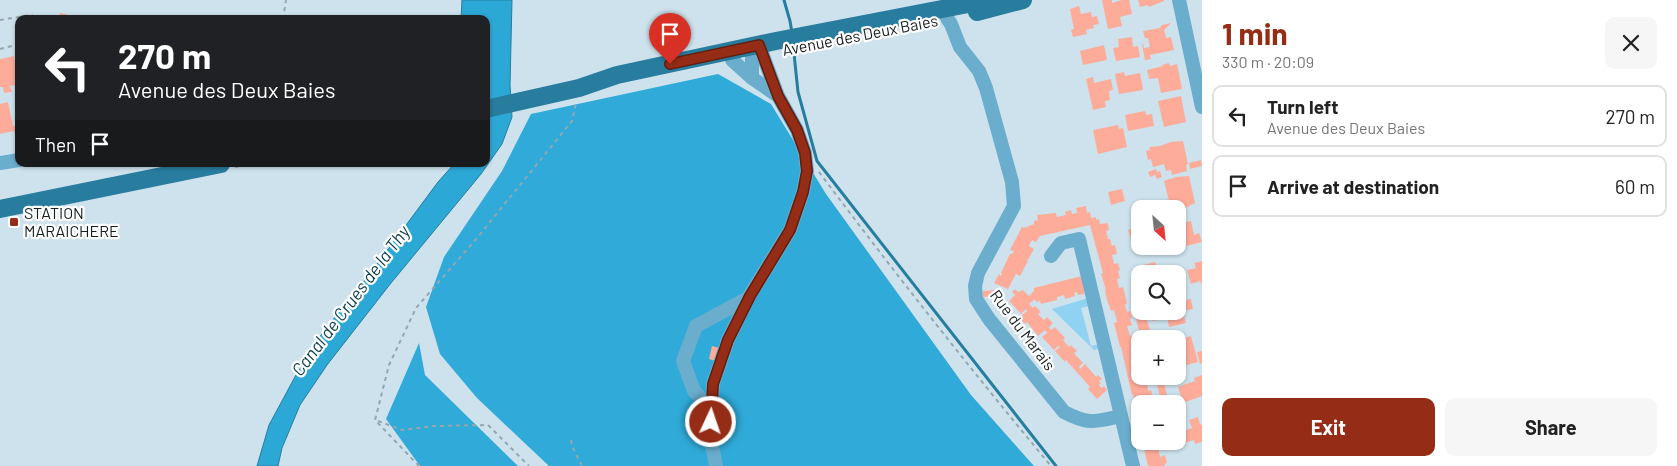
<!DOCTYPE html>
<html lang="en">
<head>
<meta charset="utf-8">
<style>
  body { margin:0; font-family:Barlow,sans-serif; background:#f6f6f6; color:#222; height:100vh; display:flex; flex-direction:column; font-size:19px; white-space:nowrap }
  * { box-sizing:border-box; margin:0 }
  p { font-size:16px; color:#767676 }
  .icon { flex:none; width:28px; height:28px; fill:none; stroke:currentColor; stroke-width:2; stroke-linecap:round; stroke-linejoin:round }
  .map { position:relative; flex:1; overflow:hidden }
  .drawer { display:flex; flex-direction:column; background:#fff; width:475px }
  .drawer>* { flex:none }
  .guide { position:absolute; left:15px; top:15px; width:475px; height:152px; border-radius:10px; box-shadow:0 1px 4px #0004; background:#202124; color:#fff; overflow:hidden }
  .needle { width:32px; rotate:153deg }
  .controls { position:absolute; left:1131px; top:200px; display:grid; gap:10px }
  .controls a { display:grid; place-items:center; width:55px; height:55px; border-radius:10px; background:#fff; box-shadow:0 1px 4px #0004; font-size:25px }
  .pin { position:absolute; display:grid; place-items:center; width:42px; height:42px; color:#fff; margin:-51px -21px; border-radius:50% 50% 50% 0; rotate:-45deg; box-shadow:0 0 5px #0007 }
  .pin .icon { rotate:45deg }
  .me { position:absolute; width:55px; margin:-28px; rotate:3deg; stroke-linejoin:round; filter:drop-shadow(0 0 4px #0008) }
  .turn { display:flex; align-items:center; gap:18px; height:105px; padding:0 20px; font-size:22px }
  .turn .icon { width:65px; height:65px; stroke-width:2.5 }
  .turn b { display:block; font-size:35px; line-height:42px }
  .then { display:flex; align-items:center; height:48px; padding:0 20px; background:#0003; gap:10px; font-size:19px }
  .round { display:grid; place-items:center; flex:none; width:52px; height:52px; border-radius:10px; background:#f6f6f6 }
  .head { display:flex; align-items:center; justify-content:space-between; height:85px; padding:0 20px }
  h1 { font-size:30px; font-weight:700; line-height:38px; color:#952c15 }
  .action { display:flex; gap:10px; margin-top:auto; padding:10px 20px }
  .action a { flex:1; height:58px; border-radius:10px; background:#952c15; color:#fff; font-size:20px; font-weight:700; line-height:58px; text-align:center }
  .action a+a { background:#f6f6f6; color:#222 }
  ul { padding:0; list-style:none }
  li { display:flex; align-items:center; gap:15px; height:62px; margin:0 10px 8px; padding:0 10px; border:2px solid #e0e0e0; border-radius:10px }
  li div { flex:1 }
  li b { display:block; font-size:19px }
  li em { font-style:normal }
  main { display:flex; flex:1; min-height:0 }
  .map>svg:first-child { display:block }
  .green { fill:#8fd2f2 }
  .forest { fill:#2faad9 }
  .water { fill:#2ca8d6; stroke:#257ea0 }
  .lines { fill:none; stroke-linecap:round; stroke-linejoin:round }
  .stream { stroke:#257ea0; stroke-width:3 }
  .building { fill:#fdac9a }
  .path { stroke:#96a6af; stroke-width:2; stroke-dasharray:4 4; stroke-linecap:butt }
  .minor { stroke:#6aadcd; stroke-width:14 }
  .major { stroke:#287c9d; stroke-width:18 }
  .route-casing { stroke:#611d0e; stroke-width:12 }
  .route { stroke:#952c15; stroke-width:9 }
  .poi-dot { fill:#952c15; stroke:#fff; stroke-width:2 }
  .labels { text-anchor:middle; stroke-width:4.5; stroke-linejoin:round; paint-order:stroke }
  .street-label { font-size:16px; fill:#161d21; stroke:#fff }
  .poi-label { font-size:16px; fill:#161d21; stroke:#fff; text-anchor:start }
  .water-label { font-size:18px; font-style:italic; fill:#093d50; stroke:#fff }
</style>
</head>
<body>
<main>
<div class="map">
<svg width="1202" height="466" viewBox="0 0 1202 466">
  <rect width="100%" height="100%" fill="#cde2ed"/>
  <polygon class="green" points="1088,298 1089,306 1081,308 1091,346 1100,344 1101,348 1094,350 1052,309"/>
  <g class="forest">
    <polygon points="718,74 771,104 826,194 971,395 1034,466 549,466 477,398 440,354 426,307 444,257 502,171 531,114"/>
    <polygon points="419,343 425,375 518,466 420,466 386,419"/>
  </g>
  <polygon class="water" points="462,0 512,0 510,85 512,117 502,144 481,174 391,283 327,365 300,405 282,448 278,466 257,466 269,425 296,375 323,332 369,275 438,182 454,164 486,164 486,19 461,19"/>
  <g class="lines">
    <g class="stream">
      <polyline points="784,0 790,21 792,33"/>
      <polyline points="793,44 798,92 817,161 1056,466"/>
    </g>
  </g>
  <g class="building">
    <polygon points="1102,0 1112,0 1112,3 1122,0 1129,0 1132,14 1120,17 1122,26 1108,29"/>
    <polygon points="1138,0 1164,0 1164,1 1149,7 1148,5 1140,7"/>
    <polygon points="1079,6 1081,14 1091,12 1092,17 1097,16 1099,24 1093,25 1094,28 1086,30 1087,34 1073,37 1071,30 1074,29 1070,9"/>
    <polygon points="60,13 73,16 72,19 58,19"/>
    <polygon points="1171,23 1164,30 1166,38 1171,37 1174,50 1150,55 1151,59 1145,60 1142,44 1143,44 1144,48 1150,47 1148,38 1145,38 1143,31 1160,28 1162,25"/>
    <polygon points="1132,37 1133,47 1138,46 1140,57 1116,61 1113,48 1119,47 1118,39"/>
    <polygon points="1104,45 1107,60 1083,65 1080,51"/>
    <polygon points="14,56 19,84 10,86 12,92 4,93 3,87 0,87 0,59"/>
    <polygon points="1169,63 1170,66 1177,64 1182,89 1161,93 1158,78 1149,79 1147,70 1163,66 1162,65"/>
    <polygon points="1124,72 1125,76 1140,73 1143,90 1119,94 1115,74"/>
    <polygon points="1093,77 1094,83 1111,79 1113,90 1109,91 1110,100 1105,101 1106,107 1093,110 1086,79"/>
    <polygon points="1181,96 1186,122 1164,127 1158,101"/>
    <polygon points="8,102 13,126 19,125 19,150 14,131 0,134 0,104"/>
    <polygon points="1145,111 1146,115 1152,114 1154,126 1128,131 1125,115"/>
    <polygon points="1118,125 1119,129 1123,128 1127,147 1098,154 1093,130"/>
    <polygon points="1183,141 1188,164 1186,165 1187,171 1172,175 1171,170 1166,171 1164,164 1153,167 1151,159 1148,160 1146,151 1150,150 1149,147 1160,146 1171,142"/>
    <polygon points="1201,160 1202,166 1190,169 1189,163"/>
    <polygon points="1156,169 1157,172 1160,171 1162,177 1157,179 1155,175 1150,177 1148,172"/>
    <polygon points="1189,176 1195,203 1185,208 1171,209 1164,181 1176,177"/>
    <polygon points="1122,189 1125,201 1111,205 1108,192"/>
    <polygon points="1086,206 1087,213 1090,212 1091,218 1096,217 1096,220 1099,219 1100,224 1108,223 1109,230 1106,231 1108,239 1110,239 1112,246 1115,245 1117,254 1112,255 1114,264 1118,263 1120,270 1118,271 1120,278 1117,279 1119,288 1123,287 1127,303 1125,305 1127,312 1130,311 1132,318 1130,319 1132,325 1127,326 1130,336 1134,335 1135,344 1138,343 1139,348 1135,349 1137,361 1140,360 1139,376 1141,385 1147,383 1148,391 1151,390 1153,399 1147,400 1148,404 1140,404 1140,419 1133,395 1132,395 1121,347 1120,347 1114,323 1117,322 1114,310 1111,311 1107,300 1105,290 1106,290 1101,274 1103,273 1090,225 1040,236 1036,242 1032,240 1029,246 1034,249 1028,260 1025,259 1028,261 1020,276 1016,274 1008,289 994,283 999,274 1001,276 1002,274 1001,273 1010,254 1012,254 1014,251 1010,250 1022,227 1024,228 1034,224 1034,221 1038,220 1037,215 1056,213 1057,217 1066,215 1065,212 1071,210 1072,214 1077,213 1076,208"/>
    <polygon points="1185,217 1186,222 1191,221 1194,235 1199,233 1202,242 1178,248 1178,219"/>
    <polygon points="1140,226 1140,239 1132,242 1128,230"/>
    <polygon points="1202,261 1202,285 1200,281 1191,284 1187,270 1196,268 1194,263"/>
    <polygon points="1155,262 1159,274 1140,274 1139,280 1136,267"/>
    <polygon points="1082,276 1086,290 1084,290 1084,294 1078,295 1077,292 1074,293 1075,296 1065,299 1064,295 1057,297 1057,300 1041,304 1040,301 1036,302 1035,299 1029,304 1033,308 1035,306 1041,312 1038,314 1044,320 1047,317 1053,323 1049,327 1051,330 1055,327 1065,338 1063,340 1069,347 1071,345 1077,351 1074,353 1083,363 1079,367 1080,369 1085,364 1096,377 1098,375 1102,379 1099,381 1101,383 1099,385 1102,388 1104,386 1107,390 1097,399 1088,389 1090,387 1066,360 1065,362 1055,351 1060,347 1058,346 1054,350 1042,337 1047,333 1045,330 1038,336 1027,322 1025,324 1019,318 1027,311 1026,309 1021,314 1009,301 1015,295 1012,292 1015,289 1018,292 1023,290 1029,296 1034,291 1034,288"/>
    <polygon points="1184,289 1186,300 1191,299 1193,309 1183,311 1186,323 1169,327 1166,311 1178,311 1178,291"/>
    <polygon points="995,290 995,296 983,297 983,291"/>
    <polygon points="1160,311 1162,319 1153,321 1150,312"/>
    <polygon points="1145,312 1152,339 1141,339 1135,315"/>
    <polygon points="1191,336 1198,362 1179,367 1178,361 1178,340"/>
    <polygon points="712,346 719,348 716,361 709,359"/>
    <polygon points="1202,351 1202,363 1200,364 1197,352"/>
    <polygon points="1202,375 1202,396 1183,403 1178,387 1195,381 1194,378"/>
    <polygon points="1163,379 1167,395 1160,397 1156,381"/>
    <polygon points="1198,417 1200,425 1202,424 1202,442 1195,444 1194,440 1184,443 1180,432 1192,428 1189,420"/>
    <polygon points="1142,441 1162,441 1163,445 1158,447 1160,457 1165,455 1167,463 1164,464 1165,466 1148,466"/>
  </g>
  <g class="lines">
    <g class="path">
      <polyline points="283,19 286,0"/>
      <polyline points="0,20 31,15 39,19"/>
      <polyline points="0,49 19,44"/>
      <polyline points="235,167 249,164"/>
      <path d="M819,172C894,272 971,370 1051,466"/>
      <polyline points="378,421 402,430 434,426 488,425 529,466"/>
      <polyline points="571,440 572,446 582,466"/>
      <polyline points="419,466 375,420 389,365 416,308 477,238 572,121 576,103"/>
    </g>
    <g class="minor">
      <polyline points="1179,0 1202,107"/>
      <path d="M947,18L951,24L960,47L979,71L986,88L1012,182L1014,206L978,273L975,286L976,299L989,319L1064,412C1089,425 1094,422 1121,416"/>
      <polyline points="759,45 752,56 752,78 778,96"/>
      <polyline points="732,60 752,78"/>
      <polyline points="0,163 19,160"/>
      <polyline points="1051,256 1061,243 1079,239 1133,466"/>
      <polyline points="711,408 694,391 683,361 696,326 748,298"/>
      <polyline points="716,466 710,436 713,384 728,340 748,298 790,230 803,192 807,171 805,153 797,130 778,96 759,45"/>
    </g>
    <g class="major">
      <polyline points="977,12 1023,0"/>
      <polyline points="486,109 579,88 617,75 776,41 989,0"/>
      <polyline points="0,209 221,164"/>
    </g>
  </g>
  <g class="lines">
    <g class="route-casing">
      <polyline id="route" points="670,64 759,45 778,96 797,130 805,153 807,171 803,192 790,230 750,296 728,340 713,384 711,422"/>
    </g>
    <use href="#route" class="route"/>
  </g>
  <rect class="poi-dot" x="9" y="217" width="10" height="10" rx="2.5"/>
  <g class="labels">
    <g class="street-label">
      <text transform="translate(860 35) rotate(-11)" y="6">Avenue des Deux Baies</text>
      <text transform="translate(1023 330) rotate(53)" y="6">Rue du Marais</text>
    </g>
    <g class="poi-label">
      <text x="24" y="219">STATION<tspan x="24" dy="18">MARAICHERE</tspan></text>
    </g>
    <g class="water-label">
      <text transform="translate(351 301) rotate(-53)" y="6">Canal de Crues de la Thy</text>
    </g>
  </g>
</svg>
<div class="controls">
<a><svg class="needle" viewBox="-14 -14 28 28"><path d="M0-13l5 13h-10z" fill="#e53935"/><path d="M0 13l5-13h-10z" fill="#767676"/></svg></a>
<a><svg class="icon" aria-label="search" viewBox="0 0 24 24"><circle cx="10" cy="10" r="6"/><path d="M15 15l6 6"/></svg></a>
<a>+</a>
<a>−</a>
</div>
<div class="pin" style="left:670px;top:64px;background:#d93025"><svg class="icon" aria-label="arrive" viewBox="0 0 24 24"><path d="M6 21V4h12l-3 4 3 4H6"/></svg></div>
<svg class="me" style="left:711px;top:422px" viewBox="-20 -20 40 40"><circle r="17" fill="#952c15" stroke="#fff" stroke-width="3"/><path d="M0-11L8 9 0 5-8 9z" fill="#fff"/></svg>
<div class="guide">
<div class="turn"><svg class="icon" aria-label="left" viewBox="0 0 24 24"><path d="M17 20v-9H6M10 6l-5 5 5 5"/></svg><div><b>270 m</b>Avenue des Deux Baies</div></div>
<div class="then">Then<svg class="icon" aria-label="arrive" viewBox="0 0 24 24"><path d="M6 21V4h12l-3 4 3 4H6"/></svg></div>
</div>
</div>
<section class="drawer">
<div class="head"><div><h1>1 min</h1><p>330 m · 20:09</p></div><a class="round"><svg class="icon" aria-label="close" viewBox="0 0 24 24"><path d="M6 6l12 12M18 6L6 18"/></svg></a></div>
<ul>
<li><svg class="icon" aria-label="left" viewBox="0 0 24 24"><path d="M17 20v-9H6M10 6l-5 5 5 5"/></svg><div><b>Turn left</b><p>Avenue des Deux Baies</p></div><em>270 m</em></li>
<li><svg class="icon" aria-label="arrive" viewBox="0 0 24 24"><path d="M6 21V4h12l-3 4 3 4H6"/></svg><div><b>Arrive at destination</b></div><em>60 m</em></li>
</ul>
<div class="action"><a>Exit</a><a>Share</a></div>
</section>
</main>
</body>
</html>
